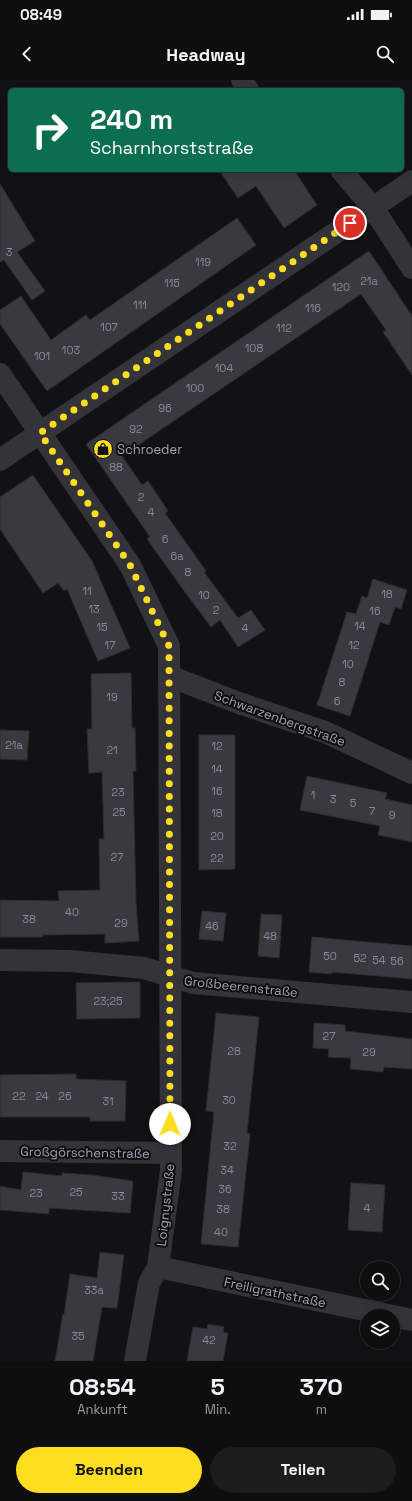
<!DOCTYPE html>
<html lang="de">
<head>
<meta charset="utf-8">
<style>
  body { margin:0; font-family:"Space Grotesk",sans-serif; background:#1c1c1d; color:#f1f3f6; height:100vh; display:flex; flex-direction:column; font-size:15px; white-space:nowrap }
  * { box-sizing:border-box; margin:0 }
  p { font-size:13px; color:#9b9c9e }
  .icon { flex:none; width:22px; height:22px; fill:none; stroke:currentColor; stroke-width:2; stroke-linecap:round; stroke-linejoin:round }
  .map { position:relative; height:1281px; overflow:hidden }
  .details { display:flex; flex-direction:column; background:#0e0e0f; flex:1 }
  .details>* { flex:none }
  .banner { position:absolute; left:8px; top:8px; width:396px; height:84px; border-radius:6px; box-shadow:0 2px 10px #0003,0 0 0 1px #2e2e2f; background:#0b6e4f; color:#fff; overflow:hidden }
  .buttons { position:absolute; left:360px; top:1181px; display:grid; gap:8px }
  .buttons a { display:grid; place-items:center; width:40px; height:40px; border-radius:50%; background:#0e0e0f; box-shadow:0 2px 10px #0003,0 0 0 1px #2e2e2f; font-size:20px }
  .pin { position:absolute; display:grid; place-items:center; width:34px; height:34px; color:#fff; margin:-17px; border:2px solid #fff; border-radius:50%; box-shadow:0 1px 4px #0007 }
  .me { position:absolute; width:44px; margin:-22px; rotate:0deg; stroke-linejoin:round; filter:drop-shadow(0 0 3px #0008) }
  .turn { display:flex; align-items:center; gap:14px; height:84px; padding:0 16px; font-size:18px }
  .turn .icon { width:52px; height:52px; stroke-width:2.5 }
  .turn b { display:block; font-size:28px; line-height:34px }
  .eta { display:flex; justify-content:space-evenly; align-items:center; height:68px; text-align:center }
  .eta b { font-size:24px; font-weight:700; line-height:28px }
  .action { display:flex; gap:8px; margin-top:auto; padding:8px 16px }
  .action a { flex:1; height:46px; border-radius:24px; background:#ffde1f; color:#111; font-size:16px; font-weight:700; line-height:46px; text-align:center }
  .action a+a { background:#1c1c1d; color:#f1f3f6 }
  .status { display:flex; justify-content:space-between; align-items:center; height:28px; padding:0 20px; background:#0e0e0f; direction:ltr }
  .status svg { height:11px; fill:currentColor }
  header { display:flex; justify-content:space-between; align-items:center; height:52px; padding:0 16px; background:#0e0e0f; font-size:18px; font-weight:700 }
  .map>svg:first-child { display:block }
  .building { fill:#3a393f; stroke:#2d2c30 }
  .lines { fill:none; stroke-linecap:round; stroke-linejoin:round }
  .street { stroke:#333339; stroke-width:22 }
  .route { stroke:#ffde1f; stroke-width:7; stroke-dasharray:0 12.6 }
  .labels { text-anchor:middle; stroke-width:4; stroke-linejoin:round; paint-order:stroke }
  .number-label { font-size:11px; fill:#888998 }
  .poi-label { font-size:13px; fill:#a2a4b6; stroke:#0e0d0f; text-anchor:start }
  .street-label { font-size:13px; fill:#a2a4b6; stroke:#0e0d0f }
</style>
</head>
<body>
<div class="status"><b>08:49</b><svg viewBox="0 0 49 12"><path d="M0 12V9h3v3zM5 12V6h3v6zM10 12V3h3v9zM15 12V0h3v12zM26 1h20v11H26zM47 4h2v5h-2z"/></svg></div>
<header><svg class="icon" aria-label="back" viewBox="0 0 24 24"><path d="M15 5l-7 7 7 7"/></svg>Headway<svg class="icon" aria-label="search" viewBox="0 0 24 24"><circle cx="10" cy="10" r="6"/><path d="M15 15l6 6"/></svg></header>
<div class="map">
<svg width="412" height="1281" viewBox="0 0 412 1281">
  <rect width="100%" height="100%" fill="#121214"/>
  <g class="building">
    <polygon points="219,90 294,90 317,125 284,148 256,106 238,118"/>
    <polygon points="0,104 35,161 17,172 45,211 32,220 4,180 0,182"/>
    <polygon points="237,138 256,165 47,311 0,244 0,230 21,216 51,260 86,235 90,240"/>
    <polygon points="369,171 412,236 412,295 383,252 386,250 361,214 122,376 142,405 148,401 168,431 165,433 206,491 204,492 238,538 251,530 265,550 238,567 220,540 211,547 182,508 147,459 150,457 86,364"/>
    <polygon points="33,395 92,481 130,568 98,581 67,509 64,511 58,503 43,513 0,449 0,417"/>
    <polygon points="373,499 407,510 401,529 395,527 389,545 380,542 350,636 317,625 347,532 356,534 362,516 367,518"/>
    <polygon points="131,593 132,648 135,648 136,691 133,691 136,823 139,861 105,863 105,854 43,855 43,857 0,857 0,820 59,821 58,811 100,810 99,759 104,759 102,692 89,693 87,649 92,649 91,594"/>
    <polygon points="0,650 29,651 27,680 0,679"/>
    <polygon points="199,655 235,655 235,789 199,790"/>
    <polygon points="307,696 387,713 385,719 412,725 412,762 378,755 380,746 300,730"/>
    <polygon points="202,831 226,833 223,861 199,859"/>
    <polygon points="261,834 282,835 279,878 258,876"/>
    <polygon points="312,857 412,866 412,899 332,892 332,894 309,892"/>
    <polygon points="140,902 140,938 77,939 76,903"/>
    <polygon points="216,933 259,937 247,1053 250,1054 238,1167 201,1164 214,1032 206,1031"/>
    <polygon points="314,943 345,945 345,951 412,959 412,989 384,987 383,992 350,989 351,978 328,977 329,969 313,968"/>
    <polygon points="76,994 76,999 126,1001 125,1041 90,1041 90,1037 0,1037 0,995"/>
    <polygon points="23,1092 62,1096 62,1093 92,1095 133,1101 130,1133 49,1128 49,1134 0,1130 0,1106 21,1110"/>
    <polygon points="351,1103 385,1105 382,1152 348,1150"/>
    <polygon points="100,1172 124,1175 117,1228 102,1227 93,1281 55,1281 63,1234 64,1235 70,1194 97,1198"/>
    <polygon points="208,1244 224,1247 223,1252 228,1253 223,1281 187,1281 193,1247 207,1249"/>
  </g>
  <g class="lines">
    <g class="street">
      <polyline points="242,0 248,10"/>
      <polyline points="341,90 373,128 412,188"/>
      <polyline points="0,294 130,485 169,566 171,1090 158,1187 149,1203 135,1281"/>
      <polyline points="0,380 412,101"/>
      <polyline points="169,596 239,623 325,652 412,693"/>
      <polyline points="0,880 70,881 144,888 193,903 412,922"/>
      <polyline points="0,1071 170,1073"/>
      <polyline points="158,1187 393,1236"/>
      <polyline points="393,1236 412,1240"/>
    </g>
  </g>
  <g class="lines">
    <polyline class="route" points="170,1044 169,566 130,485 40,353 350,143"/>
  </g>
  <defs>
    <g id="shop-disc" transform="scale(1)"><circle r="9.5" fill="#ffde1f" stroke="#0e0d0f"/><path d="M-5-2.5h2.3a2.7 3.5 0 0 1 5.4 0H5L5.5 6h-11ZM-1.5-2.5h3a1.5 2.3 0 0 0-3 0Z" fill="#111"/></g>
  </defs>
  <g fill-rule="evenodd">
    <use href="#shop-disc" x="103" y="369"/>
  </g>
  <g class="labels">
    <g class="number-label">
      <text x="9" y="176">3</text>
      <text x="203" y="186">119</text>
      <text x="369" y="205">21a</text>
      <text x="172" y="207">115</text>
      <text x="341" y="211">120</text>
      <text x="140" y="229">111</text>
      <text x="313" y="232">116</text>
      <text x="109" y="251">107</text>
      <text x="284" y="252">112</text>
      <text x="254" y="272">108</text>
      <text x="71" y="274">103</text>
      <text x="42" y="280">101</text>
      <text x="224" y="292">104</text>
      <text x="195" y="312">100</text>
      <text x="165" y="332">96</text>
      <text x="136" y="353">92</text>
      <text x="116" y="391">88</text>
      <text x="141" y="421">2</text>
      <text x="151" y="436">4</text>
      <text x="165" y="463">6</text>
      <text x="177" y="480">6a</text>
      <text x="188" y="496">8</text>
      <text x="87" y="515">11</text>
      <text x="387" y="518">18</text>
      <text x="204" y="519">10</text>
      <text x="94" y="533">13</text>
      <text x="216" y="534">2</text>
      <text x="375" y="535">16</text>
      <text x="360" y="550">14</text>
      <text x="102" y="551">15</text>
      <text x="245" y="552">4</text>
      <text x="110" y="569">17</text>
      <text x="354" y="569">12</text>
      <text x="348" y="588">10</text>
      <text x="342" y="606">8</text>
      <text x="112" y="621">19</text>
      <text x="337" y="625">6</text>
      <text x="14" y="669">21a</text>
      <text x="217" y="670">12</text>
      <text x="112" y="674">21</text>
      <text x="217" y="693">14</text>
      <text x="217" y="715">16</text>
      <text x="118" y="716">23</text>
      <text x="313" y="719">1</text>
      <text x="333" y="723">3</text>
      <text x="353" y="727">5</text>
      <text x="372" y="735">7</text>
      <text x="119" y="736">25</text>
      <text x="217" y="737">18</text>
      <text x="392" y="739">9</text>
      <text x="217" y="760">20</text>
      <text x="117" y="781">27</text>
      <text x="217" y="782">22</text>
      <text x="72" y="836">40</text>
      <text x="29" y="843">38</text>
      <text x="121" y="847">29</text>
      <text x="212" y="850">46</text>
      <text x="270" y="860">48</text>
      <text x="330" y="880">50</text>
      <text x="360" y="882">52</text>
      <text x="379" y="884">54</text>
      <text x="397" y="885">56</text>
      <text x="108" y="925">23;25</text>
      <text x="329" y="960">27</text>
      <text x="234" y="975">28</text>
      <text x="369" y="976">29</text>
      <text x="19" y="1020">22</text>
      <text x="42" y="1020">24</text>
      <text x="65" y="1020">26</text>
      <text x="229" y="1024">30</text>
      <text x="108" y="1025">31</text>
      <text x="230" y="1070">32</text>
      <text x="227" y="1094">34</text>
      <text x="225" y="1113">36</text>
      <text x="76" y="1116">25</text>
      <text x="36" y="1117">23</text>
      <text x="118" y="1120">33</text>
      <text x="367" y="1132">4</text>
      <text x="223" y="1133">38</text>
      <text x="221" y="1156">40</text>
      <text x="94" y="1214">33a</text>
      <text x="78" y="1260">35</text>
      <text x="209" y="1264">42</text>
    </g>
    <g class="poi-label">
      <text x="117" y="374">Schroeder</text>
    </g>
    <g class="street-label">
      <text transform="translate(280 638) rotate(20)" y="5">Schwarzenbergstraße</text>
      <text transform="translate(241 906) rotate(6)" y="5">Großbeerenstraße</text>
      <text transform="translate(85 1072) rotate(1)" y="5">Großgörschenstraße</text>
      <text transform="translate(165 1125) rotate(-84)" y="5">Loignystraße</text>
      <text transform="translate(275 1212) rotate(12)" y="5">Freiligrathstraße</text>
    </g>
  </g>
</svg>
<div class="buttons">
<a><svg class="icon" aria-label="search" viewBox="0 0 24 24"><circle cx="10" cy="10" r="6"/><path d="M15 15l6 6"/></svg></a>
<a><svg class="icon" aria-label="layers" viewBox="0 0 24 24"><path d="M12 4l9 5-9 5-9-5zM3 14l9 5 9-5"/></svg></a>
</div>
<div class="pin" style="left:350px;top:143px;background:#d93025"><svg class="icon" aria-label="arrive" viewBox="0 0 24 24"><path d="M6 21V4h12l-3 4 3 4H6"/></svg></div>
<svg class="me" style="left:170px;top:1044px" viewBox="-20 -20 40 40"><circle r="19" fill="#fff"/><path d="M0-13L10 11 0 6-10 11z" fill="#ffde1f"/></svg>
<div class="banner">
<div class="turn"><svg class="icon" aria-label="right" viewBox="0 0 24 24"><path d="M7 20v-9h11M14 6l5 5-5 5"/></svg><div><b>240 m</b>Scharnhorststraße</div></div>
</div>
</div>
<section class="details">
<div class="eta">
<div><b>08:54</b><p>Ankunft</p></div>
<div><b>5</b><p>Min.</p></div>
<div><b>370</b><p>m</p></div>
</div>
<div class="action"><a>Beenden</a><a>Teilen</a></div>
</section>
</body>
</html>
